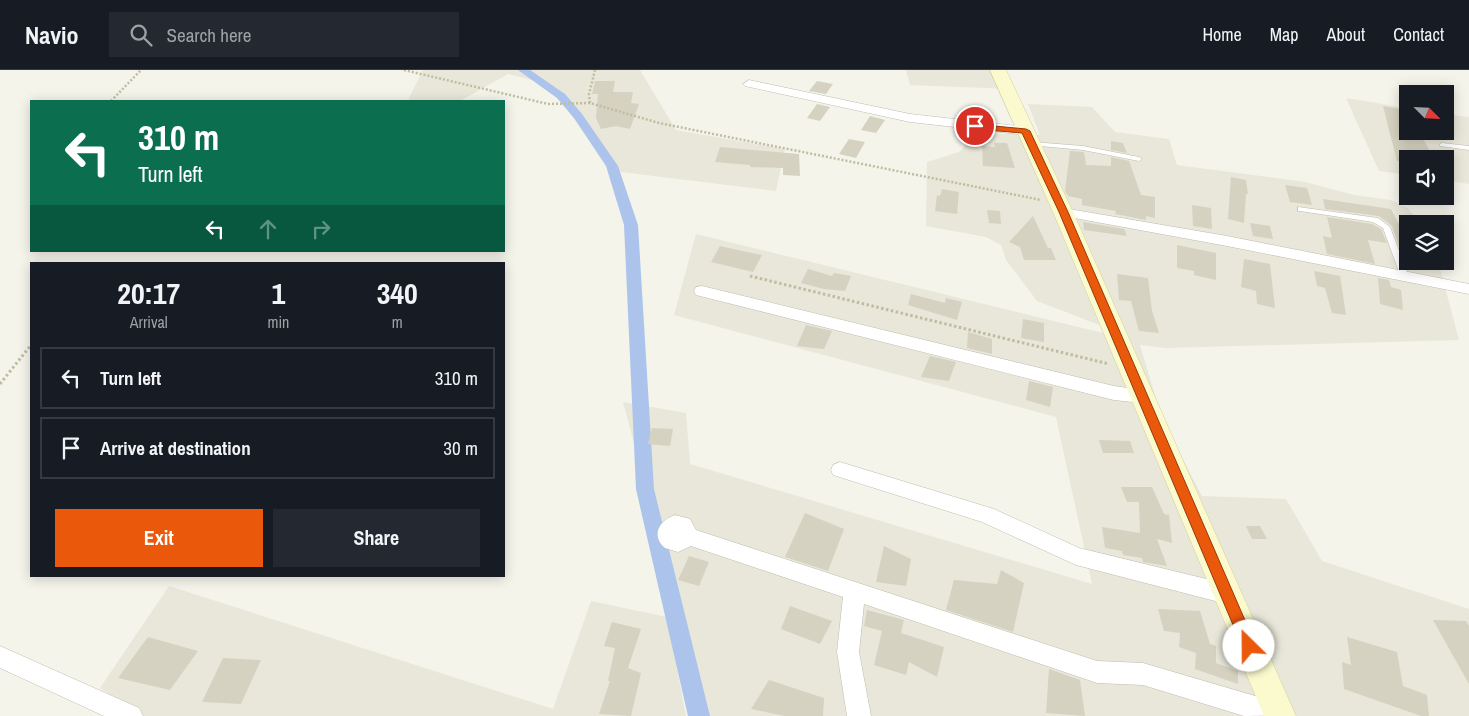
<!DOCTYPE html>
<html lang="en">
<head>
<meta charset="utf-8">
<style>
  body { margin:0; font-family:"Archivo Narrow",sans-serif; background:#242831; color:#f1f3f6; height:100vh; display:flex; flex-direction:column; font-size:19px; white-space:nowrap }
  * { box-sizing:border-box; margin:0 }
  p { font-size:16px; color:#9ea1a6 }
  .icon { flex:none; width:28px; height:28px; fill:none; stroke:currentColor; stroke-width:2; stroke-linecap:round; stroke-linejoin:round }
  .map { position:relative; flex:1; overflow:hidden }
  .drawer { position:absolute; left:30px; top:192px; width:475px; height:315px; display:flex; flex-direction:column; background:#171b24; border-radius:0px; box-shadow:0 2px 12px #0003 }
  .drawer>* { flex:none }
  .banner { position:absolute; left:30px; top:30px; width:475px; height:152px; border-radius:0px; box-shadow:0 2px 12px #0003; background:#0b6e4f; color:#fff; overflow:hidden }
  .needle { width:32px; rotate:114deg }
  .controls { position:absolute; left:1399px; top:15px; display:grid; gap:10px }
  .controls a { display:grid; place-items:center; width:55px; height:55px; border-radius:0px; background:#171b24; box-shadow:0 2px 12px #0003; font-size:25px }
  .pin { position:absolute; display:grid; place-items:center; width:42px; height:42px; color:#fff; margin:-21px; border:2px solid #fff; border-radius:50%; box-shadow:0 1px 5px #0007 }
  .me { position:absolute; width:55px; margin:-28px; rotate:337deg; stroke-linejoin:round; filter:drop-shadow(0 0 4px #0008) }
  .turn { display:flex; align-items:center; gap:18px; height:105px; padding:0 25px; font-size:22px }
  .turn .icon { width:65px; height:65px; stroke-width:2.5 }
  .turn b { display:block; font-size:35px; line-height:42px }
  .lanes { display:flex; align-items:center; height:48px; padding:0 25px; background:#0003; justify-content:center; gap:25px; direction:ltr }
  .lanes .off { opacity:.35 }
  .eta { display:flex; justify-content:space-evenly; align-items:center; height:85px; text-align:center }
  .eta b { font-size:30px; font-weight:700; line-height:35px }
  .button { display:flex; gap:10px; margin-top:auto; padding:10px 25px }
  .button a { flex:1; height:58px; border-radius:0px; background:#ea580c; color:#fff; font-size:20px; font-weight:700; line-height:58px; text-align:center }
  .button a+a { background:#242831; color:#f1f3f6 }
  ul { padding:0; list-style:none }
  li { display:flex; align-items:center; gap:15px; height:62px; margin:0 10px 8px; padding:0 15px; border:2px solid #363941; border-radius:0px }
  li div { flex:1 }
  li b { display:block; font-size:19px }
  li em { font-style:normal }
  header { display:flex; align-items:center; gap:30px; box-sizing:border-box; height:70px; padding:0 25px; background:#171b24; border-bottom:1px solid #363941 }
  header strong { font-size:24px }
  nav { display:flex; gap:28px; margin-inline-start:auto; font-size:18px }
  .search { width:350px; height:45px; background:#242831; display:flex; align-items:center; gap:12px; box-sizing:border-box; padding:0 18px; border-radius:0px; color:#9ea1a6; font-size:19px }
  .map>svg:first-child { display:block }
  .residential { fill:#e8e7d9 }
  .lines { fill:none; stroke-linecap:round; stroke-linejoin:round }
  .canal { fill:#acc4ec; fill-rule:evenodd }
  .building { fill:#d5d2c1 }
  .service-casing { stroke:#bfbdae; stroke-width:1 }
  .minor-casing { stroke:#bfbdae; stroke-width:1 }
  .secondary-casing { stroke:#d1cf9d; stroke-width:1 }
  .path-far1 { stroke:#c0bca0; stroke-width:2.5; stroke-dasharray:2 2; stroke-linecap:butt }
  .path { stroke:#c0bca0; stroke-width:3; stroke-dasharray:2.5 2.5; stroke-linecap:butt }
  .service { fill:#fff; fill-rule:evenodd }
  .minor { fill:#fff; fill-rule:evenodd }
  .secondary { fill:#fbface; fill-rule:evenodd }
  .route { fill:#ea580c; stroke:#983908 }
</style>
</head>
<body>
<header>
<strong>Navio</strong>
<div class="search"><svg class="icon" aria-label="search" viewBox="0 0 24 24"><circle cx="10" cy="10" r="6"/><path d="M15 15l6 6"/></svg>Search here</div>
<nav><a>Home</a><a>Map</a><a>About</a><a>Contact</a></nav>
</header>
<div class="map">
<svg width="1469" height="646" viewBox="0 0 1469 646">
  <rect width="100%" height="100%" fill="#f4f4eb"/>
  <g class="residential">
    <polygon points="423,0 640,0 676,60 785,79 776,121 613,101 548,14 508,4 460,31 410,31 409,28"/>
    <polygon points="906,0 1001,0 1010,19 910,15"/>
    <polygon points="1346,28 1407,38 1408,61 1445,61 1445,44 1469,47 1469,114 1445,110 1445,89 1408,89 1407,105 1379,101"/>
    <polygon points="1028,34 1092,37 1115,62 1169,69 1177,95 1305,112 1354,125 1391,130 1408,138 1420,154 1408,154 1408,191 1438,191 1459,270 1166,278 1140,275 1162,349 1202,426 1286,429 1322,491 1469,539 1469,646 707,646 623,332 686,343 690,394 1092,514 1056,347 674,245 696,164 1103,263 1102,256 1037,231 1006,190 1001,175 986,167 926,156 927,92 959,82 977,63 1040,65"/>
    <polygon points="169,516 553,639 591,531 667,547 686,646 142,646 100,618"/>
  </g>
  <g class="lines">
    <polygon class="canal" points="518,0 530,0 565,24 582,44 618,96 638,155 654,419 710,646 688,646 636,419 624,155 606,96 574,48 557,28"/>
  </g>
  <g class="building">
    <polygon points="595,11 615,11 613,22 633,22 631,33 639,34 630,59 616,56 601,59 596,48 598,24 592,24"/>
    <polygon points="817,11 833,14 826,24 809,21"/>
    <polygon points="817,34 830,37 820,51 807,48"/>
    <polygon points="1383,36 1400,39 1408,61 1419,61 1434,89 1408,89 1408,93 1397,91"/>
    <polygon points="870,46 885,50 876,63 861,60"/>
    <polygon points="849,69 865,72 856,88 839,84"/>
    <polygon points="1111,71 1123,73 1127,83 1111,80"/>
    <polygon points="994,73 1007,73 1015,98 983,96 982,76 995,77"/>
    <polygon points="720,77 799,84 800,106 783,105 783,98 750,97 750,95 715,92"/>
    <polygon points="1070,81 1084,82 1086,95 1111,96 1111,87 1129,91 1141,125 1155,127 1155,148 1146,146 1146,150 1115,144 1116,141 1082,135 1082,129 1068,126 1065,121"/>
    <polygon points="1231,107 1246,110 1248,124 1246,124 1244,153 1228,149"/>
    <polygon points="1285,115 1307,118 1312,135 1290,132"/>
    <polygon points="942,119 959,122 957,144 935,141 937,125 940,126"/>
    <polygon points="1323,129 1391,139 1398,153 1400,153 1408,171 1408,177 1399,176 1392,156 1379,146 1325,139"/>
    <polygon points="1192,135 1211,138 1212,159 1193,156"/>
    <polygon points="987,140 1000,141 1001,154 989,153"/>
    <polygon points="1033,146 1048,178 1051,178 1056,190 1024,190 1020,177 1009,172"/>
    <polygon points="1327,147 1372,154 1381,159 1387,173 1368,170 1375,194 1327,184 1323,166 1332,168"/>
    <polygon points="1083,152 1124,159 1127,166 1084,160"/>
    <polygon points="1250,153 1270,156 1273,169 1253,166"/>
    <polygon points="1177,175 1216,183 1216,210 1194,205 1194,201 1177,198"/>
    <polygon points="720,176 747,182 762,185 753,202 711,192"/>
    <polygon points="1244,189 1270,194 1275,238 1257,234 1256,221 1241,217"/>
    <polygon points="808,199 832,206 834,203 851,206 845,221 824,219 801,213"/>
    <polygon points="1314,201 1340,206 1346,245 1332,243 1325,218 1317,216"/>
    <polygon points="1117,204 1148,208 1152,241 1159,263 1139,261 1131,231 1119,230"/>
    <polygon points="1378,208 1389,210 1391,217 1401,220 1403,240 1380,234"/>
    <polygon points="911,224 945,233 946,228 962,232 957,250 908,235"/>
    <polygon points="1023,249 1044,253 1044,272 1021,268"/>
    <polygon points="806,255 832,261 824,279 797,276"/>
    <polygon points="968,262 992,269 992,284 967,278"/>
    <polygon points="930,286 956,292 949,311 921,307"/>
    <polygon points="1029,311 1053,317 1050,337 1026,330"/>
    <polygon points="652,358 673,359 670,376 648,374"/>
    <polygon points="1099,370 1130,371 1134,383 1103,383"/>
    <polygon points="1121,417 1152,417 1164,444 1169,445 1172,473 1157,469 1167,496 1143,492 1142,488 1123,485 1122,481 1105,478 1102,457 1140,463 1139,432 1127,432"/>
    <polygon points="805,443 844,459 828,501 785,487"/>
    <polygon points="1246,456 1260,456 1267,469 1252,469"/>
    <polygon points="884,476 911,489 906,516 876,512"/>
    <polygon points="689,486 709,492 699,516 678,510"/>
    <polygon points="1001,500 1024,513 1013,562 946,540 954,510 997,514"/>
    <polygon points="790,536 832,551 820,574 781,559"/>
    <polygon points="1158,539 1200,541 1210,574 1216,576 1216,593 1238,601 1238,614 1195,599 1196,583 1179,577 1180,563 1164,561"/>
    <polygon points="867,540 904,550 901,563 944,577 937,607 909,592 906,605 874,595 882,561 864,556"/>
    <polygon points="1433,550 1466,551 1469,556 1469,614"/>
    <polygon points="612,552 641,559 628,598 641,603 631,646 599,644 610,611 608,611 615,578 604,576"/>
    <polygon points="148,567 198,581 170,620 118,608"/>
    <polygon points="1347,567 1397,582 1403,616 1427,625 1429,646 1421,646 1344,619 1342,592 1351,595"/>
    <polygon points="223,588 261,590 241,634 202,632"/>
    <polygon points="1049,599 1080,610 1085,646 1046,643"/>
    <polygon points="769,610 824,628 823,646 784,646 751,639"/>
  </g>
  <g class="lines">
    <g class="service-casing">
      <g id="service">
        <polygon points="1032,72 1083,76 1139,87 1142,89 1139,91 1083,80 1030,75 1030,73"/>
        <polygon points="1442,73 1469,76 1469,80 1440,76 1440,74"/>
        <polygon points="1298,137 1378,148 1390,157 1409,207 1408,209 1402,209 1401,207 1383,158 1373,152 1300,141 1298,141"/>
      </g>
    </g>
    <g class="minor-casing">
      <g id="minor">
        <polygon points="749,10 910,44 1026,57 1032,61 1026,65 910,52 745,16 743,14"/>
        <polygon points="1063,138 1227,166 1469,214 1469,224 1227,176 1058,145 1056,142 1058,139"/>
        <polygon points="702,216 1114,316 1148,321 1151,326 1148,331 1142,333 1114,330 696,225 694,221 696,217"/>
        <polygon points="840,392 994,439 1079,478 1227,514 1235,517 1238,524 1235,531 1227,534 1076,495 982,452 833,405 831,400 833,395"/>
        <path d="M675,445L690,449L696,460L1097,591L1143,593L1279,633L1287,637L1291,645L1244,646L1143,615L1097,613L864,534L859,582L871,646H847L837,582L843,527L691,476L678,482L665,478C650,465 660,450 675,445Z"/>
        <polygon points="0,576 139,638 143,646 104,646 0,598"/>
      </g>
    </g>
    <g class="secondary-casing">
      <polygon id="secondary" points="990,0 1006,0 1073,142 1296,646 1264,646 1053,142"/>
    </g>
    <g class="path-far1">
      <polyline points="404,0 548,34 590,33 659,53 1041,130"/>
      <polyline points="111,31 141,0"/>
      <polyline points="590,33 589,24 595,0"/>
    </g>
    <g class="path">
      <polyline points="750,206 1109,294"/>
      <polyline points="0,314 31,275"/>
    </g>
    <use href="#service" class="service"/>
    <use href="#minor" class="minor"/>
    <use href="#secondary" class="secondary"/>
  </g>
  <polygon class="route" points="973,54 1026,59 1030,61 1068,142 1254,571 1257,576 1254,581 1249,583 1244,581 1059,142 1022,63 975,59 971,56"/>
</svg>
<div class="controls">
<a><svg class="needle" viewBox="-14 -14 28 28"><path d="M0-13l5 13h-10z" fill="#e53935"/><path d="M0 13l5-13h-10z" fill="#9ea1a6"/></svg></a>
<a><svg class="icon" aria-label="sound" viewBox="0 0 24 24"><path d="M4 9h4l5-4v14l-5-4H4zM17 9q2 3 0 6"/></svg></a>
<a><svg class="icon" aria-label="layers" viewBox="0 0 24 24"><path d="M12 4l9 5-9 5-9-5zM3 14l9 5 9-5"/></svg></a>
</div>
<div class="pin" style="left:975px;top:56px;background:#d93025"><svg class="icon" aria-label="arrive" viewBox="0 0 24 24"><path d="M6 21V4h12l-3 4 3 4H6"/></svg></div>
<svg class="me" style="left:1249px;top:576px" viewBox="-20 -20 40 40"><circle r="19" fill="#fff"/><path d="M0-13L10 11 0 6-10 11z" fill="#ea580c"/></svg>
<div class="banner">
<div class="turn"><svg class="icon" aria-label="left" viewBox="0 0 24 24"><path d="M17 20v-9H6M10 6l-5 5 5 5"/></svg><div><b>310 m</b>Turn left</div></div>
<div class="lanes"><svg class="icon" aria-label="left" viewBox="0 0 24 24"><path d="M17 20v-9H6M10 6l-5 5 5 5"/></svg><svg class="icon off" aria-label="ahead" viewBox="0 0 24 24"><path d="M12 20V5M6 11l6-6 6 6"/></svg><svg class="icon off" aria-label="right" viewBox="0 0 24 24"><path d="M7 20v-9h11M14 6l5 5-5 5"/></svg></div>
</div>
<section class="drawer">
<div class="eta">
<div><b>20:17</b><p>Arrival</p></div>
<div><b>1</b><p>min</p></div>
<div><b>340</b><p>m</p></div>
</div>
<ul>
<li><svg class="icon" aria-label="left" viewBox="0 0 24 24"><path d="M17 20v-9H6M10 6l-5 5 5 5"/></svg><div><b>Turn left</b></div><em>310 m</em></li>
<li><svg class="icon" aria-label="arrive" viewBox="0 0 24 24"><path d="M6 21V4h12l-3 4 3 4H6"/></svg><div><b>Arrive at destination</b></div><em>30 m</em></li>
</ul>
<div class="button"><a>Exit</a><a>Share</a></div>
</section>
</div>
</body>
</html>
